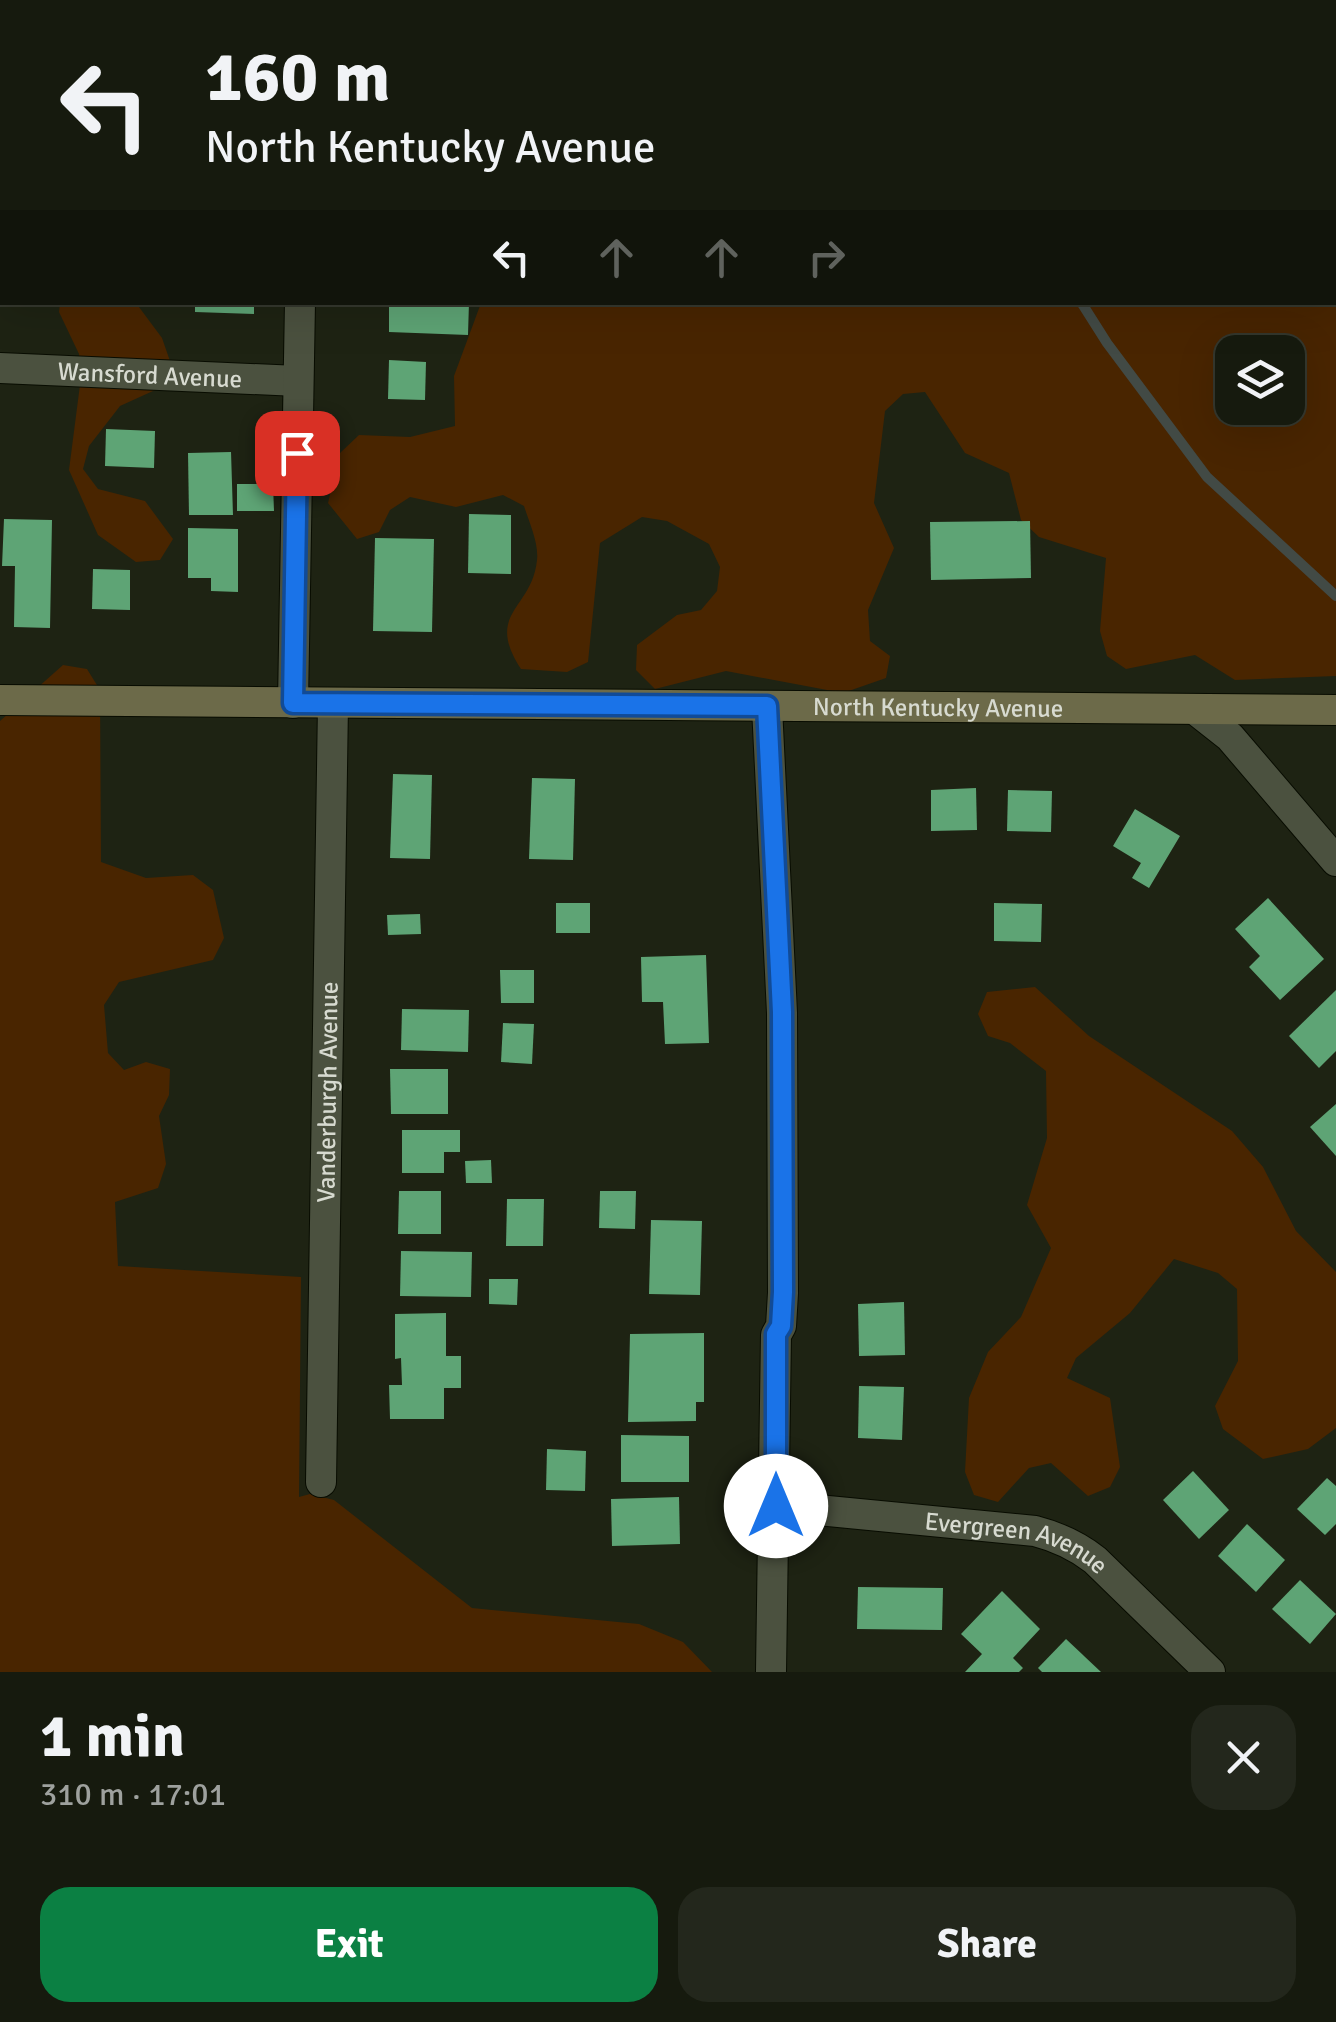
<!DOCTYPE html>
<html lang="en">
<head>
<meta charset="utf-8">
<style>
  body { margin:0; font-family:Signika,sans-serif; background:#23271c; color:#f1f3f6; height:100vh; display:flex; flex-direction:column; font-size:38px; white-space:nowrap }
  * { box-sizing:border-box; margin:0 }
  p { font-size:32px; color:#9ea19e }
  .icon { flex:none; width:55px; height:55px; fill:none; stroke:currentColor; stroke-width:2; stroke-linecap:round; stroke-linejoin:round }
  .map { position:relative; height:1672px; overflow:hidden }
  .drawer { display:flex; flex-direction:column; background:#161a0e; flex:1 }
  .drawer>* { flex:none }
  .hud { position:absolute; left:0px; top:0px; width:1338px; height:305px; box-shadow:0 10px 40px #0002,0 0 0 2px #35382e; background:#161a0e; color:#f1f3f6; overflow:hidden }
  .tools { position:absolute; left:1215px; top:335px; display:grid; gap:20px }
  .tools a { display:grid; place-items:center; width:90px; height:90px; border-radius:20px; background:#161a0e; box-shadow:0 10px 40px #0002,0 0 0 2px #35382e; font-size:50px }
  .pin { position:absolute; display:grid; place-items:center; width:85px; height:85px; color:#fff; margin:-42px; border-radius:20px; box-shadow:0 5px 15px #0006 }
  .me { position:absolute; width:110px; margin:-55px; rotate:0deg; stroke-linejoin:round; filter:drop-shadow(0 0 8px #0008) }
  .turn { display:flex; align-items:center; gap:35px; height:210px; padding:0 40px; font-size:45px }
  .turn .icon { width:130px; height:130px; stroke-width:2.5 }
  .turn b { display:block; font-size:70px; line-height:85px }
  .lanes { display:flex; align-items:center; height:95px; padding:0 40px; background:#0003; justify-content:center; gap:50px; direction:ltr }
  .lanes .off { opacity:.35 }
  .round { display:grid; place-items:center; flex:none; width:105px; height:105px; border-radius:30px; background:#23271c }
  .overview { display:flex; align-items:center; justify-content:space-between; height:170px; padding:0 40px }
  h1 { font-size:60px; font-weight:700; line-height:75px }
  .button { display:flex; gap:20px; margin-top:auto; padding:20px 40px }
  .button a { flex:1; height:115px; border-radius:30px; background:#0b8043; color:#fff; font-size:40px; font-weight:700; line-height:115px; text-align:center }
  .button a+a { background:#23271c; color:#f1f3f6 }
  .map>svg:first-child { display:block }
  .green { fill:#492500; fill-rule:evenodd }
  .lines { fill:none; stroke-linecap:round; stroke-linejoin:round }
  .stream { stroke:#424a45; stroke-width:10 }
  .building { fill:#5ea475 }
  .street-casing { stroke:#080c01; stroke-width:32 }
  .secondary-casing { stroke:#080c01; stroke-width:32 }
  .street { stroke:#4b513f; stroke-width:30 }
  .secondary { stroke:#6c6a49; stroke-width:30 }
  .route-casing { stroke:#114b97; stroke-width:25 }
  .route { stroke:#1a73e8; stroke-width:18 }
  .labels { text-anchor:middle; stroke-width:10; stroke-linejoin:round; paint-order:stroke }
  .street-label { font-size:25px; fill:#d7dad0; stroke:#1e2313 }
</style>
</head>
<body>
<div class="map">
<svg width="1336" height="1672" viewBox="0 0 1336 1672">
  <rect width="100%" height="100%" fill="#1e2313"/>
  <g class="green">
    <path d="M371,0H1336V676L1235,680L1195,655L1126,669L1107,656L1100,631L1106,558L1039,537L1021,520L1009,473L965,453L925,392L903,394L885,411L874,503L894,548L868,610L870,641L890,656L886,678L843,693L726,671L655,689L636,670L637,645L677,615L701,610L717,591L720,567L709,544L667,521L642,517L600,543L588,662L567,672L521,669C484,612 532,610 537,560C539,543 529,522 524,506L503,495L456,507L410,497L390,510L379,532L357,539L328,503L340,453L359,435L410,437L455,426L454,376L481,303L1335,302V2H363ZM1232,352H1288V408H1232Z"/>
    <polygon points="60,303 136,303 162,338 170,361 164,386 120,406 89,446 83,469 98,489 145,501 173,539 160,560 136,562 98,535 69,470 81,377 79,354 59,312"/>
    <polygon points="63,665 87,669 100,690 101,862 146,878 193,875 213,890 224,938 213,960 119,982 104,1005 108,1053 124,1070 146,1062 170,1069 169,1095 159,1116 166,1164 158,1188 115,1202 118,1266 301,1277 299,1497 310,1494 334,1500 472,1608 639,1624 683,1642 712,1672 0,1672 0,721"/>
    <polygon points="1035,987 1089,1036 1232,1131 1263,1167 1296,1231 1336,1272 1336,1428 1308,1449 1263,1459 1223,1429 1215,1406 1238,1361 1237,1289 1218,1273 1174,1259 1130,1313 1076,1358 1067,1378 1110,1398 1120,1467 1110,1487 1088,1496 1051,1463 1029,1468 998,1502 974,1495 965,1472 969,1398 988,1352 1021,1317 1051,1248 1027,1205 1047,1138 1046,1071 1010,1043 988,1036 978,1014 987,992"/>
  </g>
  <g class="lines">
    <g class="stream">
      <polyline points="895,0 896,2"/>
      <polyline points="1081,302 1107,343 1207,477 1336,596"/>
    </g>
  </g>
  <g class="building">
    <polygon points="195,302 254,302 254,314 195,312"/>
    <polygon points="389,302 469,302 468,335 389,332"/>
    <polygon points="389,360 426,362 425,400 388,399"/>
    <polygon points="106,429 155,431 154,468 105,466"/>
    <polygon points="231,452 233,515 189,515 188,453"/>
    <polygon points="237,484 273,484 274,511 237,511"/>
    <polygon points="469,514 511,515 511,574 468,573"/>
    <polygon points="4,519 52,520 50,628 14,627 15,566 2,566"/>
    <polygon points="1030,521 1031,578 931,580 930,522"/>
    <polygon points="188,528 238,529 238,592 211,591 211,578 188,578"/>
    <polygon points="375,538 434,539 432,632 373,631"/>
    <polygon points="93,569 130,570 130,610 92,609"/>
    <polygon points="393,774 432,775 430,859 390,858"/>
    <polygon points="532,778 575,779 573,860 529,859"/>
    <polygon points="976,788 977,830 931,831 931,790"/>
    <polygon points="1008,790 1052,791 1051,832 1007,831"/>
    <polygon points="1135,809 1180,836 1149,888 1132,878 1141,863 1113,846"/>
    <polygon points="1268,898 1324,959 1280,1000 1249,967 1260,956 1235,929"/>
    <rect x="556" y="903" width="34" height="30"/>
    <polygon points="994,903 1042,904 1041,942 994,941"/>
    <polygon points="420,914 421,934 388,935 387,915"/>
    <polygon points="706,955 709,1043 665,1044 663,1002 642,1002 641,957"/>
    <polygon points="500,970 534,970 534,1003 501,1003"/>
    <polygon points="1336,990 1336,1051 1319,1068 1289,1036"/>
    <polygon points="402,1009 469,1010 468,1052 401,1050"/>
    <polygon points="503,1023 534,1024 532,1064 501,1062"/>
    <polygon points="390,1069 448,1069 448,1114 391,1114"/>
    <polygon points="1336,1104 1336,1156 1310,1127"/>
    <polygon points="402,1130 460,1130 460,1152 444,1152 444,1173 402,1173"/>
    <polygon points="491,1160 492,1183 466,1183 465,1161"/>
    <polygon points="399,1191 441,1191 441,1234 398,1234"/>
    <polygon points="600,1191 636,1191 635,1229 599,1228"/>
    <polygon points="507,1199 544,1199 543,1246 506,1246"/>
    <polygon points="651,1220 702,1221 700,1295 649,1294"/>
    <polygon points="401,1251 472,1252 471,1297 400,1296"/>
    <polygon points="489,1279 518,1279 517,1305 489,1304"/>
    <polygon points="904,1302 905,1355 859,1356 858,1304"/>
    <polygon points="446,1313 446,1356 461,1356 461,1388 444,1388 444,1419 390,1419 389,1385 402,1385 401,1358 395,1359 395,1314"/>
    <polygon points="704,1333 704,1402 696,1402 696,1421 628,1422 630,1334"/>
    <polygon points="859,1386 904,1387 902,1440 858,1438"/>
    <polygon points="621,1435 689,1436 689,1482 621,1482"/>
    <polygon points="547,1449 586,1451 585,1491 546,1490"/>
    <polygon points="1193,1471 1229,1510 1199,1539 1163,1500"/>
    <polygon points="1327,1478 1336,1486 1336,1524 1325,1535 1297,1509"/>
    <polygon points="679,1497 680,1544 612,1546 611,1499"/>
    <polygon points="1247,1524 1285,1560 1256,1592 1218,1556"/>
    <polygon points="1300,1580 1336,1614 1310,1644 1272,1609"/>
    <polygon points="858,1587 943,1588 942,1630 857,1629"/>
    <polygon points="1002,1591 1040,1629 1013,1658 1023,1668 1019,1672 965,1672 982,1654 961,1634"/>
    <polygon points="1066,1639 1101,1672 1042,1672 1038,1668"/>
  </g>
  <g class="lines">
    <g class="street-casing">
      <g id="street">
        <polyline points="112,0 119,2"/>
        <path id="s1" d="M0,368L298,381"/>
        <polyline points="293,703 300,302"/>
        <polyline points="767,707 782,1013 783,1293 781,1326 776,1335 771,1672"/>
        <polyline points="1197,711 1230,737 1336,861"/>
        <path id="s2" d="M321,1482L333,704"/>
        <path id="s3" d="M776,1506L1035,1531C1058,1537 1076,1545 1095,1560L1210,1672"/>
      </g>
    </g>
    <g class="secondary-casing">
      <g id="secondary">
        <path id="s4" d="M0,700L1336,710"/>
      </g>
    </g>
    <use href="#street" class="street"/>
    <use href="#secondary" class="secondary"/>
  </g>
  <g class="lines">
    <g class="route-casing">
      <polyline id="route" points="297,453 293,703 767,706 782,1012 783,1292 781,1326 776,1334 776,1506"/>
    </g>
    <use href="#route" class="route"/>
  </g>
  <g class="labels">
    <g class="street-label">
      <text dy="9" stroke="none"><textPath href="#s1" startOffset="150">Wansford Avenue</textPath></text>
      <text dy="9" stroke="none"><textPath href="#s4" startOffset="938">North Kentucky Avenue</textPath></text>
      <text dy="9" stroke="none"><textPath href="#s2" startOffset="390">Vanderburgh Avenue</textPath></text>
      <text dy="9" stroke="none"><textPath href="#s3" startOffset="245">Evergreen Avenue</textPath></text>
    </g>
  </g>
</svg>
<div class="tools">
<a><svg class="icon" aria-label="layers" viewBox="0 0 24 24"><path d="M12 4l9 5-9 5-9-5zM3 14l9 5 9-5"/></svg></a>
</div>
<div class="pin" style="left:297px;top:453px;background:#d93025"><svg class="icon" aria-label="arrive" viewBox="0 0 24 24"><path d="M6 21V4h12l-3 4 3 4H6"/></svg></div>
<svg class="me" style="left:776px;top:1506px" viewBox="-20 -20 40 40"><circle r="19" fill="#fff"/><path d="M0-13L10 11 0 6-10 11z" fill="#1a73e8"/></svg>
<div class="hud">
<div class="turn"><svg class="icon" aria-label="left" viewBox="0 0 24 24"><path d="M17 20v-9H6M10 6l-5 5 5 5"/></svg><div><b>160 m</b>North Kentucky Avenue</div></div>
<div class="lanes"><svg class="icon" aria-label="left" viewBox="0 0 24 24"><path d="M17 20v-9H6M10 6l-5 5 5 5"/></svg><svg class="icon off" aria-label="ahead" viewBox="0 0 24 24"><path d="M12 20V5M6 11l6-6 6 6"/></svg><svg class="icon off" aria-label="ahead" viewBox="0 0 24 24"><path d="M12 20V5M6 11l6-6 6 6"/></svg><svg class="icon off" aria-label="right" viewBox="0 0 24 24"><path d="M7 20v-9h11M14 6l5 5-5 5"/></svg></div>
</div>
</div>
<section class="drawer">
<div class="overview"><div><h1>1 min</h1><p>310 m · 17:01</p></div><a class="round"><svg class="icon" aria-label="close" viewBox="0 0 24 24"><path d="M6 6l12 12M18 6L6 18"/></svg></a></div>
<div class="button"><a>Exit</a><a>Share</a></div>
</section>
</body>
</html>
